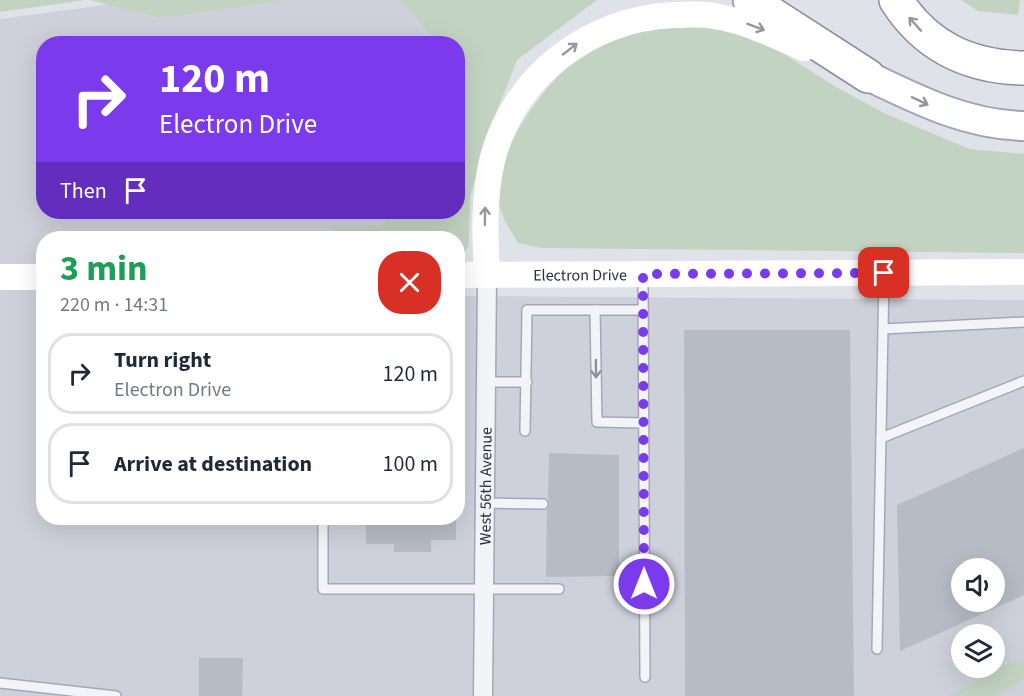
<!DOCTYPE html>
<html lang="en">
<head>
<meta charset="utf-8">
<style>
  body { margin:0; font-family:"Source Sans 3",sans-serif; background:#f6f6f7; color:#1f2937; height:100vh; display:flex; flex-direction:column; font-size:22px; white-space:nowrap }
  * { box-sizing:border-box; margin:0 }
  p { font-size:20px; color:#747a83 }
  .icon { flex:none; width:33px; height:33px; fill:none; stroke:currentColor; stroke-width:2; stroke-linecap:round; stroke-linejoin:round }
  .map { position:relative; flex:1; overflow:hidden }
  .side { position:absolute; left:36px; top:231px; width:429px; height:294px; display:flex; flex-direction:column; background:#fff; border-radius:24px; box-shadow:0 6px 24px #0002 }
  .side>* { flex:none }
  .top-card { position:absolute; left:36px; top:36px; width:429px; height:183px; border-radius:24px; box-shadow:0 6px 24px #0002; background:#7c3aed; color:#fff; overflow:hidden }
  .controls { position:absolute; left:951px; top:558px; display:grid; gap:12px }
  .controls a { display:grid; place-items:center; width:54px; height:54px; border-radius:50%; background:#fff; box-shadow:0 6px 24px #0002; font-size:30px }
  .pin { position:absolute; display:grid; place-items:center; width:51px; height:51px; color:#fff; margin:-26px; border-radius:12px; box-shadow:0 3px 9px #0006 }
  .me { position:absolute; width:66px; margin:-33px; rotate:0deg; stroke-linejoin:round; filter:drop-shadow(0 0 4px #0008) }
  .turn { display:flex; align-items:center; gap:21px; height:126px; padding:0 24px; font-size:27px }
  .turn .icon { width:78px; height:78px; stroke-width:2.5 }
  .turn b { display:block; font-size:42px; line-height:51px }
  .then { display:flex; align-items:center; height:57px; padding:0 24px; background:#0003; gap:12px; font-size:22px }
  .round { display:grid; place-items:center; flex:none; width:63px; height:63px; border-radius:24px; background:#f6f6f7 }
  .headline { display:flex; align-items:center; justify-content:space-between; height:102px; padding:0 24px }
  h1 { font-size:36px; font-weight:700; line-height:45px; color:#1e9e55 }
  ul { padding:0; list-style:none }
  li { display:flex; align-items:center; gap:18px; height:81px; margin:0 12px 9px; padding:0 12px; border:3px solid #e0e1e3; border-radius:24px }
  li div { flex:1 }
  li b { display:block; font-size:22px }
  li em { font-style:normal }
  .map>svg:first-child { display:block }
  .built { fill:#ced1db; fill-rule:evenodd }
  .green { fill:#c3d3c1 }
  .building { fill:#b7bbc6; fill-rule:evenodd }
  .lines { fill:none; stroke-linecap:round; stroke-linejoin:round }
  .lane-casing { stroke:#a5a8b3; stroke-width:12 }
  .street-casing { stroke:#a5a8b3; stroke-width:21 }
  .primary-casing { stroke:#9fa5b5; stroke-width:32 }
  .highway-casing { stroke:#878ea0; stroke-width:36 }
  .lane { stroke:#f3f4f7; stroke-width:9 }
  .street { stroke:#f3f4f7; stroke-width:18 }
  .secondary { stroke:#fff; stroke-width:26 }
  .primary { stroke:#fff; stroke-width:28 }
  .highway { stroke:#fff; stroke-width:33 }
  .oneway { stroke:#9496a0 }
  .oneway2 { stroke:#8e919c }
  .route { stroke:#7c3aed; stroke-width:10; stroke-dasharray:0 18 }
  .labels { text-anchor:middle; stroke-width:4.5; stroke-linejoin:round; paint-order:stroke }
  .street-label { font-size:16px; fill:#292e40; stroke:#f0f1f6 }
</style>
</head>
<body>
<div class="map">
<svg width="1024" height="696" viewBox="0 0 1024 696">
  <rect width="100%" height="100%" fill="#e0e2e9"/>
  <path class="built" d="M143,0H416L441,43L44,44V212H443L442,238H44V518H458V296L1024,300V696H0V19ZM962,568H994V602H962ZM962,634H994V668H962Z"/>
  <g class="green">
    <polygon points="0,0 85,0 0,12"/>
    <polygon points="90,0 285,0 161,18"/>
    <polygon points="400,0 597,0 517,60 491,126 470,197 469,245 460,258 458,258 458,238 333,238 332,226 381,226 393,212 458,212 458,44 432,43 432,36"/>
    <polygon points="961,0 1020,0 1018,15 978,11"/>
    <path d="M726,23L765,42L836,87L886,114L970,149L1024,154V253L542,248L518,243C511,230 501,217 499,202C489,152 559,60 604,41C642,26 685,26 726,23Z"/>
    <polygon points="1024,659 1024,680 995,696 949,696 1008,664"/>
  </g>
  <g class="building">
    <polygon points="684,330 850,330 854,696 685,696"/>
    <path d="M1024,448V595L900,651L897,505ZM962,568H994V602H962Z"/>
    <polygon points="549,453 619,455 619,576 546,577 547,509 550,505 548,499"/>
    <polygon points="366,518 456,518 456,540 431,540 431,552 394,552 394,544 366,544"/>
    <polygon points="199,658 243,658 242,696 199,696"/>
  </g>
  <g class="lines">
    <g class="lane-casing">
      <g id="lane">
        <polyline points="643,276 645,677"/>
        <polyline points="595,310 597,422 644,423"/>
        <polyline points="883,329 1024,322"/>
        <polyline points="486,382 527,382"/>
        <polyline points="525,431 527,310 643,310"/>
        <polyline points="881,438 1024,381"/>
        <polyline points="485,503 543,504"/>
        <polyline points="323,518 323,589 559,589"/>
        <polyline points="877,649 884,275"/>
        <polyline points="0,683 116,696"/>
      </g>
    </g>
    <g class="street-casing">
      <g id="street">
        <path id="s1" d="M483,696L487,275"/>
      </g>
    </g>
    <g class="primary-casing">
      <path id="primary" d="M868,76C918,100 967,125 1024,126"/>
    </g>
    <g class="highway-casing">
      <g id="highway">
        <polyline points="750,0 868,76"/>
        <path d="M896,0C926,47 969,67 1024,68"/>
      </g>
    </g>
    <use href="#lane" class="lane"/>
    <use href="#street" class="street"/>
    <g class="secondary">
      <path id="s2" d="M458,275L1024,272"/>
      <path d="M487,275C485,235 483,196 493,157C515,75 590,19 673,15C686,15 701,13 714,16C746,21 774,35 804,48"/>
      <polyline points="0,277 44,277"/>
    </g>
    <use href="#primary" class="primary"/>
    <use href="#highway" class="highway"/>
  </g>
  <defs><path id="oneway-shaft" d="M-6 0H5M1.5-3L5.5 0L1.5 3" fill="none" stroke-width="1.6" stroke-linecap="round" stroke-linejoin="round" transform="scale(1.5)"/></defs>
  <g class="oneway">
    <use href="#oneway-shaft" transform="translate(915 24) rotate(-132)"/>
    <use href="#oneway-shaft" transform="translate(756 27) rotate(21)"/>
    <use href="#oneway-shaft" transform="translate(570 49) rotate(-38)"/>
    <use href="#oneway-shaft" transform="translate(920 101) rotate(25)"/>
    <use href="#oneway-shaft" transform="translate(485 216) rotate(-89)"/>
  </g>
  <use class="oneway2" href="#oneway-shaft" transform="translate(596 369) rotate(89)"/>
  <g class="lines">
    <polyline class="route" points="644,584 643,274 884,273"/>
  </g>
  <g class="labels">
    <g class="street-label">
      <text dy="6" stroke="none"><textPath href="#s2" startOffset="122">Electron Drive</textPath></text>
      <text dy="6" stroke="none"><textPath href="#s1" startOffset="210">West 56th Avenue</textPath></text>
    </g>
  </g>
</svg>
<div class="controls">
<a><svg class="icon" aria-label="sound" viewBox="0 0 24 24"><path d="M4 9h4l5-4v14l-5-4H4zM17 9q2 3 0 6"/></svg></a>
<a><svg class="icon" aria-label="layers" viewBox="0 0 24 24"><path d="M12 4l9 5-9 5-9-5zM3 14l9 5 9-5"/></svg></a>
</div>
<div class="pin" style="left:884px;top:273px;background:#d93025"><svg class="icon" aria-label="arrive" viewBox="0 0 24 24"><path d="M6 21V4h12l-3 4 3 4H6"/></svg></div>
<svg class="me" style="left:644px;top:584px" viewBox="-20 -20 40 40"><circle r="17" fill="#7c3aed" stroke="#fff" stroke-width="3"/><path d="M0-11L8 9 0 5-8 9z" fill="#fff"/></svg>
<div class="top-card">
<div class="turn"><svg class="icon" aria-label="right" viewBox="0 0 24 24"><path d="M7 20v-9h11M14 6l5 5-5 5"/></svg><div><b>120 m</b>Electron Drive</div></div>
<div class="then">Then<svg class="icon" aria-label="arrive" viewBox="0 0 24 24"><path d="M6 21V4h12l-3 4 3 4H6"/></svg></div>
</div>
<section class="side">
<div class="headline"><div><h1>3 min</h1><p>220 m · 14:31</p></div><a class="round" style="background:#d93025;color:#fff"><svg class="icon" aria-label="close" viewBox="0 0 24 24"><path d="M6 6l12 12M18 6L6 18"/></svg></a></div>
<ul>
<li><svg class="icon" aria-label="right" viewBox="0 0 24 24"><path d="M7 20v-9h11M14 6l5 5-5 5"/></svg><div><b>Turn right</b><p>Electron Drive</p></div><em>120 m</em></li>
<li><svg class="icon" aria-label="arrive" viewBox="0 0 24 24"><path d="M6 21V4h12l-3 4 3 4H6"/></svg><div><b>Arrive at destination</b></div><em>100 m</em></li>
</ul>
</section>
</div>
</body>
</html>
